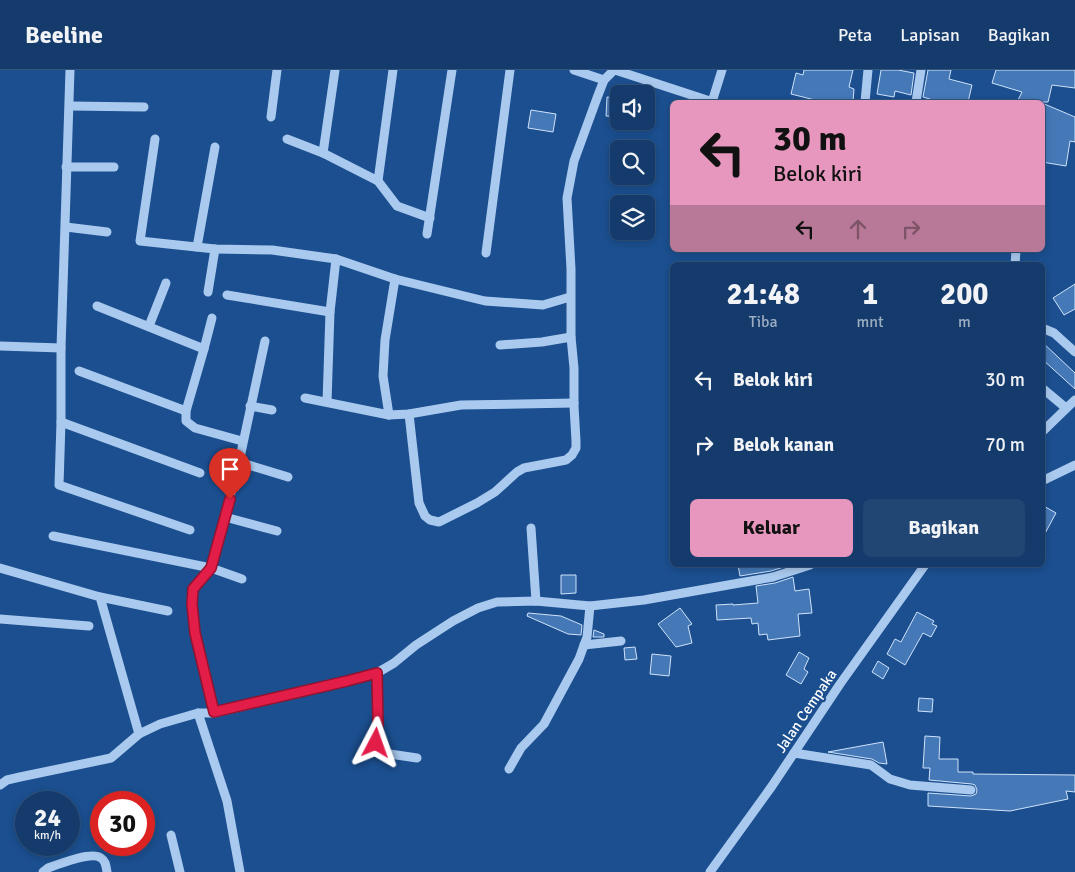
<!DOCTYPE html>
<html lang="id">
<head>
<meta charset="utf-8">
<style>
  body { margin:0; font-family:Signika,sans-serif; background:#214673; color:#f1f3f6; height:100vh; display:flex; flex-direction:column; font-size:19px; white-space:nowrap }
  * { box-sizing:border-box; margin:0 }
  p { font-size:16px; color:#9dadc1 }
  .icon { flex:none; width:28px; height:28px; fill:none; stroke:currentColor; stroke-width:2; stroke-linecap:round; stroke-linejoin:round }
  .map { position:relative; flex:1; overflow:hidden }
  .sheet { position:absolute; left:670px; top:192px; width:375px; height:305px; display:flex; flex-direction:column; background:#143b6b; border-radius:8px; box-shadow:0 2px 8px #0003,0 0 0 1px #33557e }
  .sheet>* { flex:none }
  .guide { position:absolute; left:670px; top:30px; width:375px; height:152px; border-radius:8px; box-shadow:0 2px 8px #0003,0 0 0 1px #33557e; background:#e797bd; color:#111; overflow:hidden }
  .buttons { position:absolute; left:610px; top:15px; display:grid; gap:10px }
  .buttons a { display:grid; place-items:center; width:45px; height:45px; border-radius:8px; background:#143b6b; box-shadow:0 2px 8px #0003,0 0 0 1px #33557e; font-size:25px }
  .speed { position:absolute; left:15px; top:721px; display:flex; gap:10px; font-size:25px; font-weight:700; text-align:center }
  .speed>* { display:grid; place-content:center; width:65px; height:65px; border-radius:50%; background:#143b6b; box-shadow:0 2px 8px #0003,0 0 0 1px #33557e; line-height:1 }
  .speed small { font-size:12px; font-weight:400 }
  .speed .limit { border:8px solid #d22; background:#fff; color:#111 }
  .pin { position:absolute; display:grid; place-items:center; width:42px; height:42px; color:#fff; margin:-51px -21px; border-radius:50% 50% 50% 0; rotate:-45deg; box-shadow:0 0 5px #0007 }
  .pin .icon { rotate:45deg }
  .me { position:absolute; width:55px; margin:-28px; rotate:4deg; stroke-linejoin:round; filter:drop-shadow(0 0 4px #0008) }
  .turn { display:flex; align-items:center; gap:18px; height:105px; padding:0 20px; font-size:22px }
  .turn .icon { width:65px; height:65px; stroke-width:2.5 }
  .turn b { display:block; font-size:35px; line-height:42px }
  .lanes { display:flex; align-items:center; height:48px; padding:0 20px; background:#0003; justify-content:center; gap:25px; direction:ltr }
  .lanes .off { opacity:.35 }
  .eta { display:flex; justify-content:space-evenly; align-items:center; height:85px; text-align:center }
  .eta b { font-size:30px; font-weight:700; line-height:35px }
  .cta { display:flex; gap:10px; margin-top:auto; padding:10px 20px }
  .cta a { flex:1; height:58px; border-radius:8px; background:#e797bd; color:#111; font-size:20px; font-weight:700; line-height:58px; text-align:center }
  .cta a+a { background:#214673; color:#f1f3f6 }
  ul { padding:0; list-style:none }
  li { display:flex; align-items:center; gap:15px; height:65px; padding:0 20px }
  li div { flex:1 }
  li b { display:block; font-size:19px }
  li em { font-style:normal }
  header { display:flex; align-items:center; gap:30px; box-sizing:border-box; height:70px; padding:0 25px; background:#143b6b; border-bottom:1px solid #33557e }
  header strong { font-size:24px }
  nav { display:flex; gap:28px; margin-inline-start:auto; font-size:18px }
  .map>svg:first-child { display:block }
  .building { fill:#4478b7; stroke:#cfe3fa }
  .lines { fill:none; stroke-linecap:round; stroke-linejoin:round }
  .minor { stroke:#a9c9ee; stroke-width:9 }
  .route-casing { stroke:#92132f; stroke-width:12 }
  .route { stroke:#e11d48; stroke-width:9 }
  .labels { text-anchor:middle; stroke-width:4.5; stroke-linejoin:round; paint-order:stroke }
  .street-label { font-size:15px; fill:#fff; stroke:#1b4f8f }
</style>
</head>
<body>
<header>
<strong>Beeline</strong>
<nav><a>Peta</a><a>Lapisan</a><a>Bagikan</a></nav>
</header>
<div class="map">
<svg width="1075" height="802" viewBox="0 0 1075 802">
  <rect width="100%" height="100%" fill="#1b4f8f"/>
  <g class="building">
    <polygon points="804,0 853,0 849,17 854,19 853,32 823,32 791,24 796,3 803,5"/>
    <polygon points="881,0 898,0 914,3 911,25 895,21 894,27 877,24"/>
    <polygon points="928,0 951,0 949,9 972,15 968,32 932,32 933,30 923,27"/>
    <polygon points="996,0 1075,0 1075,18 1052,15 1048,32 1017,32 1022,22 992,13"/>
    <polygon points="607,27 619,28 619,47 606,46"/>
    <polygon points="1042,33 1075,47 1075,72 1070,71 1066,96 1042,92"/>
    <polygon points="531,40 556,44 553,62 528,58"/>
    <polygon points="1075,214 1075,239 1064,245 1053,228"/>
    <polygon points="1042,272 1075,303 1075,319 1042,289"/>
    <polygon points="1042,435 1056,443 1042,469"/>
    <polygon points="738,495 790,495 771,501 740,506"/>
    <polygon points="561,505 576,505 576,523 561,524"/>
    <polygon points="793,507 795,521 809,519 812,543 798,544 800,566 768,570 767,564 759,565 758,553 752,554 751,548 717,550 716,535 733,534 733,535 758,533 756,516 775,513"/>
    <polygon points="680,538 692,554 688,556 692,573 676,577 658,554"/>
    <polygon points="917,542 934,551 932,554 937,556 931,567 923,563 905,595 887,584 895,569 901,572"/>
    <polygon points="528,543 561,546 582,555 581,565 568,564 527,546"/>
    <polygon points="594,560 604,564 604,567 593,567"/>
    <polygon points="635,577 637,589 625,590 624,578"/>
    <polygon points="799,582 809,588 804,599 808,602 801,614 786,605"/>
    <polygon points="652,584 671,586 669,606 650,604"/>
    <polygon points="878,591 889,598 883,609 872,602"/>
    <polygon points="919,628 933,629 932,642 918,641"/>
    <polygon points="925,666 940,667 939,689 958,689 958,702 973,702 973,704 1075,705 1075,722 1066,721 1068,729 1010,741 928,736 928,723 971,726 976,724 977,720 975,715 972,714 929,710 930,698 923,698"/>
    <polygon points="883,672 887,694 879,693 872,689 828,682"/>
  </g>
  <g class="lines">
    <g class="minor">
      <polyline points="70,0 61,278 61,352 59,415 190,460"/>
      <polyline points="393,0 378,111 397,136 430,148"/>
      <polyline points="574,0 604,10"/>
      <polyline points="615,0 713,32"/>
      <polyline points="712,32 722,0"/>
      <polyline points="865,32 868,0"/>
      <polyline points="916,32 921,0"/>
      <polyline points="70,36 144,37"/>
      <polyline points="271,47 277,0"/>
      <polyline points="155,69 140,171 215,179 272,180 336,189 395,209 485,231 543,235 570,227"/>
      <polyline points="287,69 323,83 378,111"/>
      <polyline points="323,83 335,0"/>
      <polyline points="66,97 114,97"/>
      <polyline points="66,157 107,162"/>
      <polyline points="427,164 452,0"/>
      <polyline points="197,177 215,77"/>
      <polyline points="486,183 510,0"/>
      <polyline points="1015,195 1016,180"/>
      <polyline points="208,222 215,179"/>
      <polyline points="227,225 330,242"/>
      <polyline points="97,236 204,279 186,341 186,351 195,358 242,371"/>
      <polyline points="149,256 166,213"/>
      <polyline points="1042,258 1054,263 1075,282"/>
      <polyline points="500,275 542,272 571,267"/>
      <polyline points="0,276 61,278"/>
      <polyline points="204,279 212,248"/>
      <polyline points="79,301 186,341"/>
      <polyline points="1042,318 1066,338"/>
      <polyline points="305,328 389,345 409,344 461,335 574,333"/>
      <polyline points="327,332 330,242 336,189"/>
      <polyline points="250,336 272,340"/>
      <polyline points="409,344 419,433 425,446 430,450 439,452 477,433 495,422 517,402 524,398 566,390 572,385 576,378 576,371 574,336 574,298 571,267 571,199 567,128 574,91 597,28 604,10 614,0"/>
      <polyline points="389,345 383,306 385,270 395,209"/>
      <polyline points="61,352 200,403"/>
      <polyline points="1042,362 1075,330"/>
      <polyline points="239,392 288,407"/>
      <polyline points="1042,411 1075,395"/>
      <polyline points="225,447 277,461"/>
      <polyline points="531,458 536,531"/>
      <polyline points="53,466 211,498 242,509"/>
      <polyline points="0,498 100,527 139,664"/>
      <polyline points="100,527 168,541"/>
      <polyline points="0,549 89,556"/>
      <polyline points="584,575 621,571"/>
      <polyline points="377,603 378,653 375,679 383,683 417,688"/>
      <polyline points="198,643 227,731 240,802"/>
      <polyline points="214,643 195,563 192,534 193,519 211,498 239,392 265,271"/>
      <polyline points="794,683 871,695 890,709 910,715 971,720"/>
      <polyline points="509,699 521,678 544,654 579,589 587,567 590,536"/>
      <polyline points="0,715 7,710 20,707 111,688 139,664 160,654 198,643 214,643 303,622 377,603 394,593 416,575 453,551 478,538 497,532 536,531 590,536 644,530 773,507 810,495"/>
      <polyline points="171,765 180,802"/>
      <path d="M43,802L48,798C59,794 92,781 101,788C106,791 106,797 107,802"/>
      <polyline points="710,802 772,716 840,614 925,495"/>
    </g>
  </g>
  <g class="lines">
    <g class="route-casing">
      <polyline id="route" points="230,429 211,498 193,519 192,534 195,563 214,642 347,611 377,603 378,653 376,673"/>
    </g>
    <use href="#route" class="route"/>
  </g>
  <g class="labels">
    <g class="street-label">
      <text transform="translate(806 641) rotate(-56)" y="5">Jalan Cempaka</text>
    </g>
  </g>
</svg>
<div class="buttons">
<a><svg class="icon" aria-label="sound" viewBox="0 0 24 24"><path d="M4 9h4l5-4v14l-5-4H4zM17 9q2 3 0 6"/></svg></a>
<a><svg class="icon" aria-label="search" viewBox="0 0 24 24"><circle cx="10" cy="10" r="6"/><path d="M15 15l6 6"/></svg></a>
<a><svg class="icon" aria-label="layers" viewBox="0 0 24 24"><path d="M12 4l9 5-9 5-9-5zM3 14l9 5 9-5"/></svg></a>
</div>
<div class="speed"><div>24<small>km/h</small></div><div class="limit">30</div></div>
<div class="pin" style="left:230px;top:429px;background:#d93025"><svg class="icon" aria-label="arrive" viewBox="0 0 24 24"><path d="M6 21V4h12l-3 4 3 4H6"/></svg></div>
<svg class="me" style="left:376px;top:673px" viewBox="-20 -20 40 40"><path d="M0-17L14 15 0 8-14 15z" fill="#e11d48" stroke="#fff" stroke-width="4"/></svg>
<div class="guide">
<div class="turn"><svg class="icon" aria-label="left" viewBox="0 0 24 24"><path d="M17 20v-9H6M10 6l-5 5 5 5"/></svg><div><b>30 m</b>Belok kiri</div></div>
<div class="lanes"><svg class="icon" aria-label="left" viewBox="0 0 24 24"><path d="M17 20v-9H6M10 6l-5 5 5 5"/></svg><svg class="icon off" aria-label="ahead" viewBox="0 0 24 24"><path d="M12 20V5M6 11l6-6 6 6"/></svg><svg class="icon off" aria-label="right" viewBox="0 0 24 24"><path d="M7 20v-9h11M14 6l5 5-5 5"/></svg></div>
</div>
<section class="sheet">
<div class="eta">
<div><b>21:48</b><p>Tiba</p></div>
<div><b>1</b><p>mnt</p></div>
<div><b>200</b><p>m</p></div>
</div>
<ul>
<li><svg class="icon" aria-label="left" viewBox="0 0 24 24"><path d="M17 20v-9H6M10 6l-5 5 5 5"/></svg><div><b>Belok kiri</b></div><em>30 m</em></li>
<li><svg class="icon" aria-label="right" viewBox="0 0 24 24"><path d="M7 20v-9h11M14 6l5 5-5 5"/></svg><div><b>Belok kanan</b></div><em>70 m</em></li>
</ul>
<div class="cta"><a>Keluar</a><a>Bagikan</a></div>
</section>
</div>
</body>
</html>
